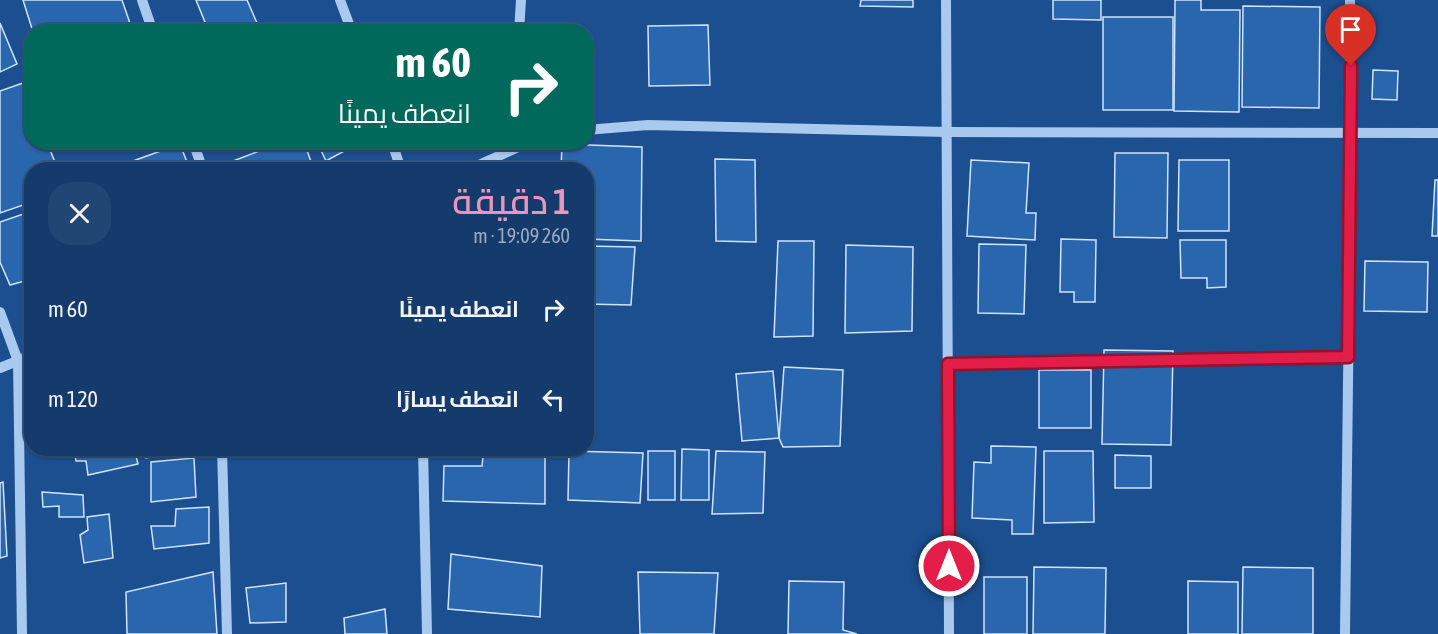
<!DOCTYPE html>
<html lang="ar">
<head>
<meta charset="utf-8">
<style>
  body { margin:0; font-family:"Asap Condensed",Cairo,sans-serif; background:#214673; color:#f1f3f6; direction:rtl; height:100vh; display:flex; flex-direction:column; font-size:22px; white-space:nowrap }
  * { box-sizing:border-box; margin:0 }
  p { font-size:20px; color:#9dadc1 }
  .icon { flex:none; width:33px; height:33px; fill:none; stroke:currentColor; stroke-width:2; stroke-linecap:round; stroke-linejoin:round }
  .map { position:relative; flex:1; overflow:hidden; direction:ltr }
  .details { position:absolute; left:24px; top:162px; width:570px; height:294px; display:flex; flex-direction:column; background:#143b6b; border-radius:24px; box-shadow:0 2px 4px #0004,0 0 0 2px #33557e; direction:rtl }
  .details>* { flex:none }
  .top-card { position:absolute; left:24px; top:24px; width:570px; height:126px; border-radius:24px; box-shadow:0 2px 4px #0004,0 0 0 2px #33557e; direction:rtl; background:#00695c; color:#fff; overflow:hidden }
  .pin { position:absolute; display:grid; place-items:center; width:51px; height:51px; color:#fff; margin:-62px -26px; border-radius:50% 50% 50% 0; rotate:-45deg; box-shadow:0 0 6px #0007 }
  .pin .icon { rotate:45deg }
  .me { position:absolute; width:66px; margin:-33px; rotate:0deg; stroke-linejoin:round; filter:drop-shadow(0 0 4px #0008) }
  .turn { display:flex; align-items:center; gap:21px; height:126px; padding:0 24px; font-size:27px }
  .turn .icon { width:78px; height:78px; stroke-width:2.5 }
  .turn b { display:block; font-size:42px; line-height:51px }
  .round { display:grid; place-items:center; flex:none; width:63px; height:63px; border-radius:24px; background:#214673 }
  .summary { display:flex; align-items:center; justify-content:space-between; height:102px; padding:0 24px }
  h1 { font-size:36px; font-weight:600; line-height:45px; color:#e797bd }
  ul { padding:0; list-style:none }
  li { display:flex; align-items:center; gap:18px; height:90px; padding:0 24px }
  li div { flex:1 }
  li b { display:block; font-size:22px }
  li em { font-style:normal }
  .map>svg:first-child { display:block }
  .building { fill:#2a66ad; stroke:#cfe3fa; stroke-width:1.5 }
  .lines { fill:none; stroke-linecap:round; stroke-linejoin:round }
  .minor { stroke:#a9c9ee; stroke-width:10 }
  .route-casing { stroke:#92132f; stroke-width:15 }
  .route { stroke:#e11d48; stroke-width:10 }
</style>
</head>
<body>
<div class="map">
<svg width="1438" height="634" viewBox="0 0 1438 634">
  <rect width="100%" height="100%" fill="#1b4f8f"/>
  <g class="building">
    <polygon points="23,0 122,0 133,32 33,32"/>
    <polygon points="196,0 247,0 261,32 209,32"/>
    <polygon points="861,0 913,0 913,7 860,6"/>
    <polygon points="1053,0 1101,0 1101,20 1053,19"/>
    <polygon points="1175,0 1201,0 1201,10 1240,10 1239,112 1174,111"/>
    <polygon points="1243,6 1320,7 1319,108 1242,107"/>
    <rect x="1103" y="17" width="70" height="93"/>
    <polygon points="0,23 17,64 0,72"/>
    <polygon points="708,25 710,85 649,86 648,26"/>
    <polygon points="1373,70 1398,71 1397,100 1372,99"/>
    <polygon points="23,83 32,103 32,142 47,142 58,170 32,170 32,202 0,213 0,91"/>
    <polygon points="283,142 304,142 314,170 221,170 220,166"/>
    <polygon points="317,142 358,142 359,143 326,161"/>
    <polygon points="180,144 190,170 108,170"/>
    <polygon points="562,144 642,147 641,241 586,239 586,170 561,170"/>
    <polygon points="1115,153 1168,153 1167,238 1114,237"/>
    <polygon points="715,159 755,160 756,242 716,241"/>
    <polygon points="971,160 1029,163 1026,213 1036,213 1035,240 967,236"/>
    <polygon points="1179,160 1229,160 1229,231 1178,231"/>
    <polygon points="1435,180 1438,180 1438,236 1432,236"/>
    <polygon points="32,211 32,279 10,285 0,262 0,222"/>
    <polygon points="1061,239 1096,240 1095,302 1074,302 1074,292 1060,292"/>
    <polygon points="1180,240 1226,240 1226,287 1207,288 1207,278 1181,278"/>
    <polygon points="778,241 814,241 813,336 774,337"/>
    <polygon points="979,244 1026,245 1024,314 978,313"/>
    <polygon points="846,245 913,247 912,331 845,333"/>
    <polygon points="586,246 635,247 631,305 586,304"/>
    <polygon points="1365,261 1428,262 1427,312 1364,311"/>
    <polygon points="1104,350 1173,351 1171,445 1102,444"/>
    <polygon points="784,367 843,370 840,446 783,447 779,438"/>
    <rect x="1039" y="370" width="52" height="58"/>
    <polygon points="773,371 779,438 742,441 736,374"/>
    <polygon points="991,446 1036,447 1033,534 1012,534 1012,520 972,518 974,462 991,463"/>
    <polygon points="134,448 138,464 88,475 86,461 76,461 74,449"/>
    <polygon points="145,448 209,448 146,458"/>
    <polygon points="484,448 545,448 545,504 443,501 444,466 482,466"/>
    <polygon points="682,449 709,450 709,500 681,500"/>
    <polygon points="569,451 643,453 640,503 568,500"/>
    <rect x="648" y="451" width="27" height="49"/>
    <polygon points="716,451 765,452 763,513 712,514"/>
    <polygon points="1044,451 1093,451 1094,522 1044,523"/>
    <polygon points="1115,455 1151,456 1151,488 1115,488"/>
    <polygon points="194,458 196,497 151,502 151,462"/>
    <polygon points="3,482 7,556 0,558 0,483"/>
    <polygon points="42,492 83,495 84,517 59,517 59,506 43,507"/>
    <polygon points="209,507 209,543 154,549 151,526 175,526 176,509"/>
    <polygon points="109,514 113,558 84,563 80,535 88,530 87,517"/>
    <polygon points="451,554 542,566 540,617 448,609"/>
    <polygon points="1034,567 1106,568 1105,634 1033,634"/>
    <polygon points="1243,567 1313,568 1313,634 1242,634"/>
    <polygon points="213,572 217,634 127,634 126,592"/>
    <polygon points="638,572 718,573 714,634 640,634"/>
    <rect x="984" y="577" width="43" height="57"/>
    <polygon points="789,581 844,582 843,630 857,634 788,634"/>
    <polygon points="1188,581 1238,582 1238,634 1188,634"/>
    <polygon points="286,583 286,622 250,623 246,588"/>
    <polygon points="385,609 387,634 345,634 344,618"/>
  </g>
  <g class="lines">
    <g class="minor">
      <polyline points="142,0 153,32"/>
      <polyline points="340,0 352,32"/>
      <polyline points="946,0 949,634"/>
      <polyline points="519,32 521,0"/>
      <polyline points="586,130 648,125 947,132 1438,133"/>
      <polyline points="193,142 203,170"/>
      <polyline points="392,142 401,170"/>
      <polyline points="468,170 529,142"/>
      <polyline points="0,312 18,361 22,634"/>
      <polyline points="948,364 1348,357"/>
      <polyline points="0,368 32,355"/>
      <polyline points="222,448 227,634"/>
      <polyline points="423,448 427,634"/>
      <polyline points="1345,634 1351,132 1350,0"/>
    </g>
  </g>
  <g class="lines">
    <g class="route-casing">
      <polyline id="route" points="949,566 948,364 1348,357 1351,66"/>
    </g>
    <use href="#route" class="route"/>
  </g>
</svg>
<div class="pin" style="left:1351px;top:66px;background:#d93025"><svg class="icon" aria-label="arrive" viewBox="0 0 24 24"><path d="M6 21V4h12l-3 4 3 4H6"/></svg></div>
<svg class="me" style="left:949px;top:566px" viewBox="-20 -20 40 40"><circle r="17" fill="#e11d48" stroke="#fff" stroke-width="3"/><path d="M0-11L8 9 0 5-8 9z" fill="#fff"/></svg>
<div class="top-card">
<div class="turn"><svg class="icon" aria-label="right" viewBox="0 0 24 24"><path d="M7 20v-9h11M14 6l5 5-5 5"/></svg><div><b>60 m</b>انعطف يمينًا</div></div>
</div>
<section class="details">
<div class="summary"><div><h1>1 دقيقة</h1><p>260 m · 19:09</p></div><a class="round"><svg class="icon" aria-label="close" viewBox="0 0 24 24"><path d="M6 6l12 12M18 6L6 18"/></svg></a></div>
<ul>
<li><svg class="icon" aria-label="right" viewBox="0 0 24 24"><path d="M7 20v-9h11M14 6l5 5-5 5"/></svg><div><b>انعطف يمينًا</b></div><em>60 m</em></li>
<li><svg class="icon" aria-label="left" viewBox="0 0 24 24"><path d="M17 20v-9H6M10 6l-5 5 5 5"/></svg><div><b>انعطف يسارًا</b></div><em>120 m</em></li>
</ul>
</section>
</div>
</body>
</html>
